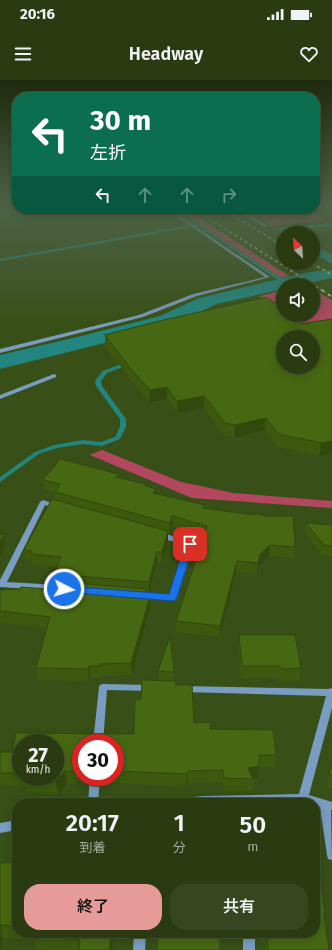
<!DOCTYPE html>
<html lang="ja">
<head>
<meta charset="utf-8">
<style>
  body { margin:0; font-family:"Fira Sans","Noto Sans JP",sans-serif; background:#36461f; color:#f1f3f6; height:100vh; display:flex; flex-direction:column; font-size:15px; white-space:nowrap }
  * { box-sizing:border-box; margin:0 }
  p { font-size:13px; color:#a5ad9f }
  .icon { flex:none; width:22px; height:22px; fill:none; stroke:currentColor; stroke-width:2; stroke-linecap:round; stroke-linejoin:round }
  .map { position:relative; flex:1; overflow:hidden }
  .details { position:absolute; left:12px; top:718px; width:308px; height:140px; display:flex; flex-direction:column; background:#2a3b11; border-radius:16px; box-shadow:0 2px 10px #0003,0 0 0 1px #465531 }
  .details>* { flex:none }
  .top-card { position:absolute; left:12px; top:12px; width:308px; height:122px; border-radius:16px; box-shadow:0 2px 10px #0003,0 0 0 1px #465531; background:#0b6e4f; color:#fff; overflow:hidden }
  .needle { width:26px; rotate:335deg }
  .tools { position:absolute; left:276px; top:146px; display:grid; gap:8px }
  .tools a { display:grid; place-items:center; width:44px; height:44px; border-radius:50%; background:#2a3b11; box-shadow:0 2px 10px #0003,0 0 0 1px #465531; font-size:20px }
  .speed { position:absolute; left:12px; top:654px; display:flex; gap:8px; font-size:20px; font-weight:700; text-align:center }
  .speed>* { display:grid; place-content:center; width:52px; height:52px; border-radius:50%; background:#2a3b11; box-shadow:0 2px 10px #0003,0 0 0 1px #465531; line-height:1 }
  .speed small { font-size:10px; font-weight:400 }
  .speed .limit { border:6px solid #d22; background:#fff; color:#111 }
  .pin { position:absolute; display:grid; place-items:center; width:34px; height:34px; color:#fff; margin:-17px; border-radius:8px; box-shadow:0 2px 6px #0006 }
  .me { position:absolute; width:44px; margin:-22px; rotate:95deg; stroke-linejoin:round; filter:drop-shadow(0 0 3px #0008) }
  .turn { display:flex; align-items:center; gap:14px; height:84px; padding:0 12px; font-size:18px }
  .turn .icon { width:52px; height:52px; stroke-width:2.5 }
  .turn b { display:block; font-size:28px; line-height:34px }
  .lanes { display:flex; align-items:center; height:38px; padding:0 12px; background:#0003; justify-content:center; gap:20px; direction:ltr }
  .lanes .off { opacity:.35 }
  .eta { display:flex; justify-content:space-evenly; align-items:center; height:68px; text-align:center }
  .eta b { font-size:24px; font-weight:600; line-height:28px }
  .button { display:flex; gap:8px; margin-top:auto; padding:8px 12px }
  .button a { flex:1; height:46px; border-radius:16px; background:#e69b98; color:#111; font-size:16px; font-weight:600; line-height:46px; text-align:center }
  .button a+a { background:#36461f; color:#f1f3f6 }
  .status { display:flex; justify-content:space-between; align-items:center; height:28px; padding:0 20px; background:#2a3b11; direction:ltr }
  .status svg { height:11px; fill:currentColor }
  header { display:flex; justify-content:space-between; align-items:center; height:52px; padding:0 12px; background:#2a3b11; font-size:18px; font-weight:600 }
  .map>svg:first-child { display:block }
  .green { fill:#b14860 }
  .forest { fill:#b74861 }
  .water { fill:#22857f }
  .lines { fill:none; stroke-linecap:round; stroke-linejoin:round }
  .stream { fill:#22857f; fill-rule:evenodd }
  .minor { fill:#799dc0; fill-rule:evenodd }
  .rail-far1 { stroke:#abbf94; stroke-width:1.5; stroke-dasharray:3 3; stroke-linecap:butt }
  .rail { stroke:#abbf94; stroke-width:2; stroke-dasharray:3.5 3.5; stroke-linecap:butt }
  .wall { fill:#3d590f; fill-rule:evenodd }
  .shaded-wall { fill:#32490d }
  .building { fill:#476812; stroke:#32490d; fill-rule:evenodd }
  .route { fill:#1a73e8; stroke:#114b97 }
</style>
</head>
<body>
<div class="status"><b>20:16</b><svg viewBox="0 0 49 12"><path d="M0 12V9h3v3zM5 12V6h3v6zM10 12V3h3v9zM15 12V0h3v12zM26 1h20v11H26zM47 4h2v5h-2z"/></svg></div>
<header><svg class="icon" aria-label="menu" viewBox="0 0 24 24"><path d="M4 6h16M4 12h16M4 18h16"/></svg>Headway<svg class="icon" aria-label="heart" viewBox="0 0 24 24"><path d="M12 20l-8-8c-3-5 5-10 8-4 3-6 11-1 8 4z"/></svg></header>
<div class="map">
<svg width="332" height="870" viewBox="0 0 332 870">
  <rect width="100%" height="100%" fill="#384f17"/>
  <g class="green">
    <polygon points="315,128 318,128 323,141 271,146 242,129"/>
    <polygon points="320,213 332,220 332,241 289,245 275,230 283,229 283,235 313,235 313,214"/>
    <polygon points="102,370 181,402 234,413 332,421 332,428 192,418 90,375"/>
  </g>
  <g class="forest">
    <polygon points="176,129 186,129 289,196 281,198"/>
    <polygon points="283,210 283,228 272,226 260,216"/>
  </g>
  <g class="water">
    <polygon points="332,143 332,146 293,150 293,153 283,153 283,155 278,150 283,147"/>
    <polygon points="313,164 332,175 332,184 313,173"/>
    <polygon points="332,190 332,198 299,205 283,205 283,209 217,224 183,240 145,253 0,289 0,275 77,257 160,236 199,218 309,192"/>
  </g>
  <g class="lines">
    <g class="stream">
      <polygon points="172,129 176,129 282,199 278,200 198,146 0,181 0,179 195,144"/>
      <polygon points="129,281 131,282 131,284 107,293 101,301 102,306 126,339 126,347 120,359 102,366 83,364 57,368 39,374 0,402 0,397 35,372 54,365 83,360 101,362 115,357 120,347 120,339 96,306 95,301 103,291"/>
    </g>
    <g class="minor">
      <polygon points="166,129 170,129 270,197 197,216 143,237 0,273 0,269 139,235 193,214 265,197"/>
      <polygon points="234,129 239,129 268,146 265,147"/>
      <polygon points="54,294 56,295 56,297 0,319 0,315"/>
      <polygon points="43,420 60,426 61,427 58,429 45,425 7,502 58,505 61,506 62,508 61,510 58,511 0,507 0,500 40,422"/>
      <polygon points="156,453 162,453 193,462 194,464 177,518 176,520 173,521 142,518 139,517 138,515 139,513 142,512 170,515 186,465 156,457 155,455"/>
      <polygon points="103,604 151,605 154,606 155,608 154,610 151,611 107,610 103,663 93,663 99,607 100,605"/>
      <polygon points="184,606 328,609 332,608 332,628 309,715 332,722 332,730 331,730 332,780 328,779 327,775 320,727 315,726 315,723 172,723 173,720 177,719 203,716 299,714 326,616 184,612 181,611 180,609 181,607"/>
      <polygon points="90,697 100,697 98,723 88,723"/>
      <polygon points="17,740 17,750 0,753 0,743"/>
      <polygon points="134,853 146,853 145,870 133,870"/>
      <rect x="243" y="853" width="12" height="17"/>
    </g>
    <g class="rail-far1">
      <polyline points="194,129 323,211"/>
      <polyline points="222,129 283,166"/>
      <polyline points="312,183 332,195"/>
    </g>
    <polyline class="rail" points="322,210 332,217"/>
  </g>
  <g class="wall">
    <polygon points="267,217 332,374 319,376 278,367 265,350 234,358 224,356 204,328 177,333 167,319 150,322 130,299 105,266 105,255"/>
    <polygon points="119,394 119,398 156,409 157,414 205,429 295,467 294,478 269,476 259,485 257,494 236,492 220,557 176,552 176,541 204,456 172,447 170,454 168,453 168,461 162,483 157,482 149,512 146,512 146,516 150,527 132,595 101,596 101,598 90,598 89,601 38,600 36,588 47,548 0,543 0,510 48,509 55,502 54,494 57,487 33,484 32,481 25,479 24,469 56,420 55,413 44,410 43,400"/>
    <polygon points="306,443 332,445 332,476 322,475 305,453"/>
    <polygon points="239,555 301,588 299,601 280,601 279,598 241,598 239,567"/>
    <path d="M170,556L174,592V601H175L176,605H192L194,643L211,642L210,649L273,650L276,675L274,688L259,687L258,698L253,699L252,711H223V702L188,703L186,707L101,702V697H115V663H81V697H89L88,702L76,701V704H67L58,714L27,712L26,706L0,705V672H12L16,653L134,654L135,620L141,619L142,600L159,601L158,591ZM21,663H55V697H21Z"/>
    <polygon points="332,666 332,708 327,707 332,680 330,680"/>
    <polygon points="315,745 325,835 324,839 329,870 265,870 265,862 262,862 263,853 315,853"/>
    <polygon points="17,782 17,853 114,853 112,870 52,870 37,869 33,859 3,858 2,870 0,870 0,783"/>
  </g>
  <g class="shaded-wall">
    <polygon points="315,125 332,125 332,126 315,127"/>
    <polygon points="167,307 167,319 150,322 150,310"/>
    <polygon points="204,316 204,328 177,333 177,321"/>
    <polygon points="266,338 265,350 234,358 235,345"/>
    <polygon points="332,361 332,374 319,376 321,363"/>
    <polygon points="156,409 157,419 153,413"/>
    <polygon points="172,436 172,447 170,454 170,443"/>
    <polygon points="168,451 168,461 162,483 162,472"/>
    <polygon points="4,455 5,466 0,476 0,462"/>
    <polygon points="270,465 269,476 259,485 257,494 258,483 260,474"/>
    <polygon points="157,472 157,482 149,512 149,502"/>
    <polygon points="237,481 236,492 220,557 220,546"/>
    <polygon points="150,516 150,527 132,595 131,583"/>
    <polygon points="89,586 90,598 89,601 88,589"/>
    <polygon points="259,686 258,698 253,699 248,688"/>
    <polygon points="65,691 67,704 58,714 56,701"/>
    <polygon points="188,691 188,703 186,707 187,694"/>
    <polygon points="0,845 3,858 2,870 0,870"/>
    <polygon points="112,853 114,853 112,870 109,870"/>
  </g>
  <g class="building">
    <path d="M267,217L283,230V235H289L300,244L332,239V361L321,363L279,354L266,338L235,345L225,343L204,316L177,321L167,307L150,310L130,288L105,255L159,241ZM283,257H313V287H283Z"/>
    <polygon points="60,379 119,394 116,397 144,404 146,406 156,409 153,413 205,425 202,428 254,435 255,433 265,436 293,436 295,467 270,465 260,474 258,483 237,481 220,546 176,541 207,446 172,436 170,443 55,412 60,404 43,400"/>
    <polygon points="52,419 168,451 162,472 157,472 149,502 54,494 61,477 32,474 32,471 24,469"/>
    <polygon points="306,443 332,445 332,466 324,465"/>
    <polygon points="0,454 4,455 0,462"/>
    <polygon points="51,501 146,509 144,515 150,516 131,583 100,584 100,586 89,586 88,589 36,588 50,537 0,531 0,510 20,509 21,507 48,509"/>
    <polygon points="239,555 295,555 301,588 282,589 280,586 242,586"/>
    <polygon points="170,556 174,592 158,591"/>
    <polygon points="142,600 175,601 176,605 192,605 194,643 211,642 210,649 273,650 276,675 259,675 259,686 248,688 253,699 224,698 223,690 188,691 187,694 115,691 115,663 81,663 81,689 75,689 75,691 65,691 56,701 25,699 25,697 55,697 55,663 21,663 21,693 0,693 0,672 12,672 16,653 134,654 135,620 141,619"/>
    <polygon points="332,679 332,696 329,695"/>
    <polygon points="262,722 282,723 262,723"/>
    <polygon points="315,745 325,835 324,835 329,870 268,870 267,853 315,853"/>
    <polygon points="17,782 17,846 0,845 0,849 0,783"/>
    <polygon points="33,853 112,853 109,870 79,870 80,860 34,856"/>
    <polygon points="158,853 220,853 220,870 157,870"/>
  </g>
  <linearGradient id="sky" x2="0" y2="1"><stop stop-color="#1f2b0d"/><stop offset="0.51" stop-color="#4d6347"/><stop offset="1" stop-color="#4d6347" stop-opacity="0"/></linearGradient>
  <rect width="332" height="247" fill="url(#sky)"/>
  <polygon class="route" points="190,461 194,464 176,520 172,521 64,512 59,509 64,506 169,514 185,464"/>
</svg>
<div class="tools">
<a><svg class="needle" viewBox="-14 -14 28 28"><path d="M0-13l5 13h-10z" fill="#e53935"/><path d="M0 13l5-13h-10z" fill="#a5ad9f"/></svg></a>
<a><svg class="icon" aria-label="sound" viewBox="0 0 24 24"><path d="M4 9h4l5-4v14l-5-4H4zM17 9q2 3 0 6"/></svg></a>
<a><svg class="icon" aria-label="search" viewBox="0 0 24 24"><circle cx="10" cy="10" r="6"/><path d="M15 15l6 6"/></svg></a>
</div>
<div class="speed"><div>27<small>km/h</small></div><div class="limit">30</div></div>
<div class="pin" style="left:190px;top:464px;background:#d93025"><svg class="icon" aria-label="arrive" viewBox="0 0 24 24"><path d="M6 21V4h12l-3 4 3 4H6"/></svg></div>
<svg class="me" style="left:64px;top:509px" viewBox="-20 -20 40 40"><circle r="17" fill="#1a73e8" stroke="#fff" stroke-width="3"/><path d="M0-11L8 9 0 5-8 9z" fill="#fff"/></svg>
<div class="top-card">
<div class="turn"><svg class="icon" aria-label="left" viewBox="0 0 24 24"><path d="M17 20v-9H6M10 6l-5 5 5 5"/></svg><div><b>30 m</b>左折</div></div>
<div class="lanes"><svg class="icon" aria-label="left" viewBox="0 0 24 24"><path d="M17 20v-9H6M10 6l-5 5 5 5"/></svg><svg class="icon off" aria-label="ahead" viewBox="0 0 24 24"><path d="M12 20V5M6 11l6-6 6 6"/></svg><svg class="icon off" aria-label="ahead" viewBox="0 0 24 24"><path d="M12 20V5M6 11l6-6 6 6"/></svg><svg class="icon off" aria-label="right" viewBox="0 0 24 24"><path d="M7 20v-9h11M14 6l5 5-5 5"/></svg></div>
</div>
<section class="details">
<div class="eta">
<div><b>20:17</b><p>到着</p></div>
<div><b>1</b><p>分</p></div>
<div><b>50</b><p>m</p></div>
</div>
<div class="button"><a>終了</a><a>共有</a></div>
</section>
</div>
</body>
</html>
